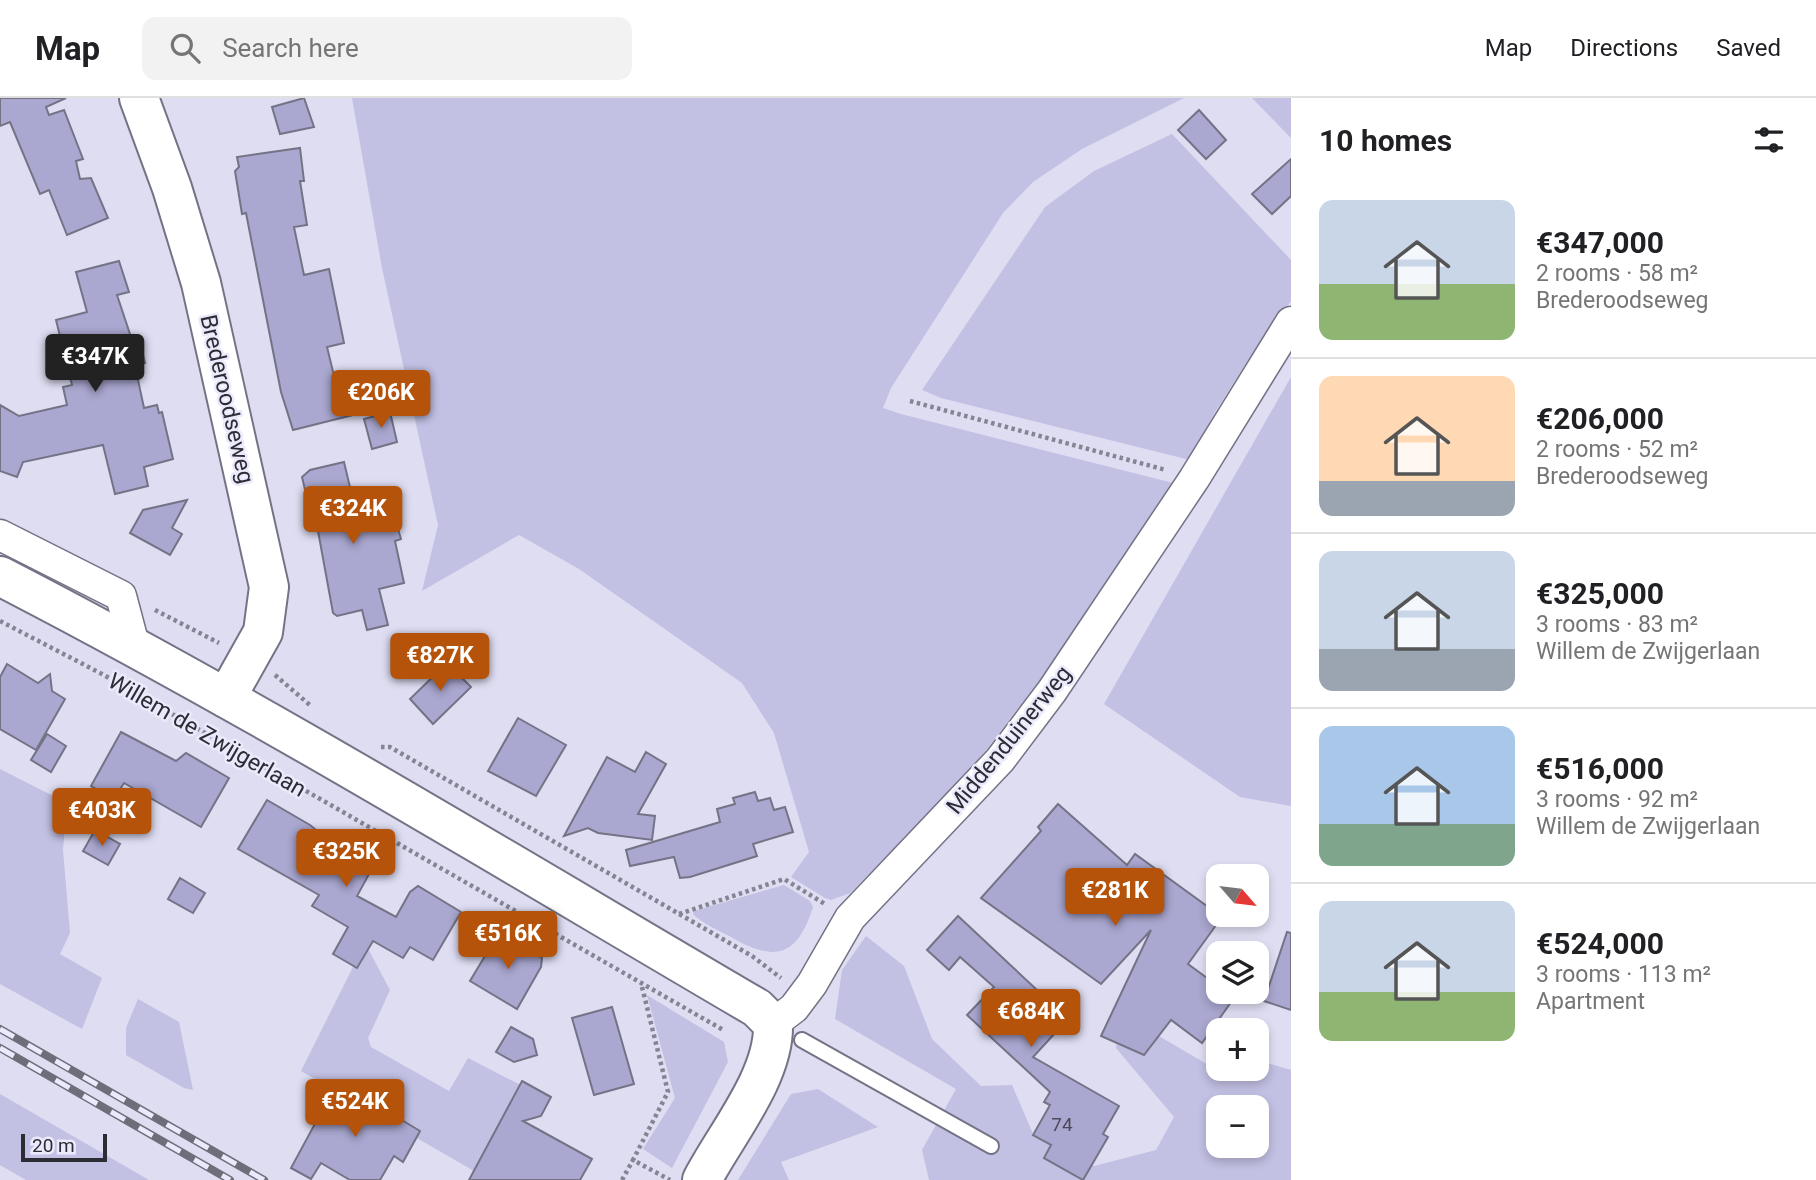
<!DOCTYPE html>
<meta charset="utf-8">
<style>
:root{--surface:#fff;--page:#f2f2f2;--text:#202124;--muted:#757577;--line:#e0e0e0;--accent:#b45309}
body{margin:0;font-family:Roboto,sans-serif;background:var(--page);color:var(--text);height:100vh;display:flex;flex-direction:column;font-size:26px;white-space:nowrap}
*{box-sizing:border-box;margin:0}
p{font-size:23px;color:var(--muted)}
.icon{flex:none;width:38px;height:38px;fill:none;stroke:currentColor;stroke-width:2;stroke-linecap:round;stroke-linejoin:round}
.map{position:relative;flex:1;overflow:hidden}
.details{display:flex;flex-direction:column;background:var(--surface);width:525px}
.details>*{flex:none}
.needle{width:46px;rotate:118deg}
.fabs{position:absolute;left:1206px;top:766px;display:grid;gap:14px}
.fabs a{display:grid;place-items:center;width:63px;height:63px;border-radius:14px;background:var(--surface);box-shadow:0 4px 10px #0003;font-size:35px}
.scale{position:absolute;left:21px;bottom:18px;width:86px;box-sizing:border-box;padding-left:7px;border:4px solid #2c2c34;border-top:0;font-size:19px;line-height:24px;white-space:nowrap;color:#2c2c34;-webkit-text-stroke:5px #ebeafc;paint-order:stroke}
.price{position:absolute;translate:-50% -60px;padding:0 16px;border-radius:7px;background:var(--accent);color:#fff;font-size:23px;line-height:46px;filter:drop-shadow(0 2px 4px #0008)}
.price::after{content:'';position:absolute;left:50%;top:42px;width:21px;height:16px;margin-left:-10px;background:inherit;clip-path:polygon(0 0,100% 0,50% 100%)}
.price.active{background:#222;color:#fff}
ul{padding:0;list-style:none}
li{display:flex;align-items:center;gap:21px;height:175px;padding:0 28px}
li+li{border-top:2px solid var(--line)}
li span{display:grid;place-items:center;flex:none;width:196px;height:140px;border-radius:14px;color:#555}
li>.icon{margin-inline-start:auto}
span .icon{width:84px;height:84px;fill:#fffc;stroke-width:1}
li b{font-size:30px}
h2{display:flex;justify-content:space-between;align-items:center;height:84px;padding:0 28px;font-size:30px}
header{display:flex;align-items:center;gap:42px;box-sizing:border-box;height:98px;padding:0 35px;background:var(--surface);border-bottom:2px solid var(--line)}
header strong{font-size:33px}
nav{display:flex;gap:38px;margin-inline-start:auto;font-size:24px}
.search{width:490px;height:63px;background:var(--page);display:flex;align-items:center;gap:18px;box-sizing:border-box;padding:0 24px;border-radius:14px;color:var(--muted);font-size:26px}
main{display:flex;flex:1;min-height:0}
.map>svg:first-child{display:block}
.green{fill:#c2c0e3;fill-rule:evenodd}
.building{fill:#aaa7d0;stroke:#747386;stroke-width:2}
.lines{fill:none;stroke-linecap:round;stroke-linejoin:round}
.lane-casing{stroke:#747386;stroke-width:18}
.street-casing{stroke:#747386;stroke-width:33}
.secondary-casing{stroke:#747386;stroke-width:42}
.path{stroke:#858493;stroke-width:4.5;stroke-dasharray:3.5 3.5;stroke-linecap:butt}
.lane{stroke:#fff;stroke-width:14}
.street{stroke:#fff;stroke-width:30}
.secondary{stroke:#fff;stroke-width:38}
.rail-casing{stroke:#6e6e7b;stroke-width:8}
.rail{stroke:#ebeafc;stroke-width:5;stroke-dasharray:16;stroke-linecap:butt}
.labels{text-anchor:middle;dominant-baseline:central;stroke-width:5;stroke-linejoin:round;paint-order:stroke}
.number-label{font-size:19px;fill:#4c4b5b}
.street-label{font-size:23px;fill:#2c2c34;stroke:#ebeafc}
</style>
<header>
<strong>Map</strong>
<div class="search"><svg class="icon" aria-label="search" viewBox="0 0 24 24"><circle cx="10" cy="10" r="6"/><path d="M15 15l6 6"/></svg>Search here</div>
<nav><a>Map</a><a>Directions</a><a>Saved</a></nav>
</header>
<main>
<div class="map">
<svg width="1291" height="1082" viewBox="0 0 1291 1082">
<rect width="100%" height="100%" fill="#deddf2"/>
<g class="green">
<path d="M352,0H1184L1082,51L1033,84L1003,115L891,290L883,310L901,316L1177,386L1049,570L968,676L850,795L831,802L825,800L791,779L809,754L774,635L742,585L579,471L519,437L422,493L438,427L382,170Z"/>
<path d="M1252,0H1291V40Z"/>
<path d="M1172,36L1291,162V203L1246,265L1215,314L1190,362L941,300L922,292L1045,109L1094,73Z"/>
<path d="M1291,279V708L1240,699L1104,606Z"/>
<path d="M0,671L67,705L63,752L70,835L60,856L102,880L82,931L0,886Z"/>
<path d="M784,787L810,803L813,809C797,860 774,864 731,839C718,832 703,826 693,816L694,813Z"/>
<path d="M866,838L904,868L932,941L981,988L1012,987L1033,1036L1094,1068L1156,1052L1174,1019L1116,950L1119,927L1128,920L1217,972L1256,971L1257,962L1291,972V1082H929L922,1052L956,991L835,921L842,872ZM1218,1010H1256V1048H1218Z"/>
<path d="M365,845L390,892L368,940L371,949L449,993L468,960L534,994L486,1080L301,973Z"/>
<path d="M647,897L724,944L728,964L672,1070L643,1051L675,1000Z"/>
<path d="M138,901L179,924L193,992L184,990L126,957V930Z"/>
<path d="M818,991L878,1029L781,1064L789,1082H738L791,996Z"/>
<path d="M0,996L149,1082H26L0,1067Z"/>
</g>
<g class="building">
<path d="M0,0H66L46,9L49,17L64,12L83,61L76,63L80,81L91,80L108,120L67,137L49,92L40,96L10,24L0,28Z"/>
<path d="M304,0L314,29L280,36L272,9Z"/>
<path d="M1199,12L1226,42L1206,61L1178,32Z"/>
<path d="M300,50L304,83H300L307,127L294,129L304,177L329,171L344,245L327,249L338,294L347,292L353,317L293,332L281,294L246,115L242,116L235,73L239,69L237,59Z"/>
<path d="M1291,61V98L1272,116L1252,96Z"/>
<path d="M119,163L129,194L117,197L131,239L138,237L145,265L135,268L144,310L157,307L159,315L162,314L173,361L144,369L148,388L115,396L103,347L23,364L17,379L0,373V307L19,318L67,307L63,289L72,287L56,222L87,214L76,174Z"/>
<path d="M390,314L397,344L372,351L364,321Z"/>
<path d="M344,364L358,423L393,414L401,441L395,443L404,485L379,491L388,527L367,532L362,512L337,518L333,515L316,422L312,421L302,379L310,372Z"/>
<path d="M187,402L172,430L182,436L170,457L130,435L143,412Z"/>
<path d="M447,565L471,589L433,626L410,601Z"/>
<path d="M7,566L38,585L50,576L52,593L65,601L36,652L0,631V579Z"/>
<path d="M518,620L566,647L536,698L488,673Z"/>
<path d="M121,634L176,663L186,655L229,680L201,729L124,685L114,701L91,688Z"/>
<path d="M47,636L66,648L51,674L31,662Z"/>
<path d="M646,654L666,666L638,716L655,718L652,742L598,735L588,730L564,738L607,659L635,674Z"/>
<path d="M755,694L758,703L770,700L774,712L785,709L793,734L753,746L757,758L690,779L680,780L674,759L630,768L626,752L720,724L717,711L735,706L733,700Z"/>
<path d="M267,702L310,727L347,757L349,753L374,767L357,798L396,819L410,794L418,788L461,814L433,862L410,849L403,860L373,843L357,870L333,856L348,829L312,808L319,797L238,751Z"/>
<path d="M1058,706L1127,767L1135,756L1222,819L1188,866L1218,888V894H1226L1234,900L1202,945L1171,922L1144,957L1101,938L1151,832L1101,886L981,800L1041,733L1038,729Z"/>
<path d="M95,732L120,746L108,767L83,753Z"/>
<path d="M180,780L205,795L193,815L168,801Z"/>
<path d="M958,818L1068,921L1033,959L1119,1008L1103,1036L1108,1039L1083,1082L1044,1060L1051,1047L1033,1037L1050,1007L1044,1004L1050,994L967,917L994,889L960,859L949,872L927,852Z"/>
<path d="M1287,834L1291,835V912L1264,903Z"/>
<path d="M502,837L542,860L541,869L517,911L470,883L494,843Z"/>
<path d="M612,909L634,986L594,997L572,920Z"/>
<path d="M511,929L533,941L537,957L514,964L496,954Z"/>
<path d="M522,983L551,999L541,1018L523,1023L592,1061L580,1082H469Z"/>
<path d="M342,986L420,1033L403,1064L394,1058L380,1082H350L321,1065L311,1081L291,1070L324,1009L328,1011Z"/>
</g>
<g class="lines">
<g class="lane-casing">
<path id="lane" d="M802,942L991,1048"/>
</g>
<g class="street-casing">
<g id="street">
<path d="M0,437L121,498L134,547"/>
<path d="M773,926L794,910L812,886L850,820L1000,662L1052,593L1194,381L1291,224"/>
</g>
</g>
<g class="secondary-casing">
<g id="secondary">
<path d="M139,0L172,90L201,185L269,489L263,534L226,600"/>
<path d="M0,478C258,611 506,763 757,910L773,926C775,978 726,1036 702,1082"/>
</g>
</g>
<g class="path">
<path d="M910,303L1166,372"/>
<path d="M155,512L219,545"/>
<path d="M0,523L102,576L725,933"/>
<path d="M275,577L311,608"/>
<path d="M381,649H390L752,858L781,880"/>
<path d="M679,816L784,781L825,806"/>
<path d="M642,889L668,994L633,1062L670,1082"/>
<path d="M622,1082L633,1062"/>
</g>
<use href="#lane" class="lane"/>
<use href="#street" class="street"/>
<use href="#secondary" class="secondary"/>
<g class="rail-casing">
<g id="rail">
<path d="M0,931L264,1082"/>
<path d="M0,950L230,1082"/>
</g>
</g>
<use href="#rail" class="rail"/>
</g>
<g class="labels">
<g class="number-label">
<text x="1062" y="1026">74</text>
</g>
<g class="street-label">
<text transform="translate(227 301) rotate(77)">Brederoodseweg</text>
<text transform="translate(207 637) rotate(30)">Willem de Zwijgerlaan</text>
<text transform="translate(1009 642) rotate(-51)">Middenduinerweg</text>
</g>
</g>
</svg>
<div class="fabs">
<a><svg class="needle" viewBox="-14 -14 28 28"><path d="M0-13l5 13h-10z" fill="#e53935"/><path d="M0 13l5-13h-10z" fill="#757577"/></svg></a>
<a><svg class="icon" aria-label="layers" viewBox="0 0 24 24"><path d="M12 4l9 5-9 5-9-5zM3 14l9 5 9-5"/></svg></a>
<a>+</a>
<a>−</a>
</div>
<div class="scale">20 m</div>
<b class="price active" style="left:95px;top:296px">€347K</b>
<b class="price" style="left:381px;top:332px">€206K</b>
<b class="price" style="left:353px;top:448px">€324K</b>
<b class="price" style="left:440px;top:595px">€827K</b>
<b class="price" style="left:102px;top:750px">€403K</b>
<b class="price" style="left:346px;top:791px">€325K</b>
<b class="price" style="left:1115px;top:830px">€281K</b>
<b class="price" style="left:508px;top:873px">€516K</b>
<b class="price" style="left:1031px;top:951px">€684K</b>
<b class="price" style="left:355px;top:1041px">€524K</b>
</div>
<section class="details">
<h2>10 homes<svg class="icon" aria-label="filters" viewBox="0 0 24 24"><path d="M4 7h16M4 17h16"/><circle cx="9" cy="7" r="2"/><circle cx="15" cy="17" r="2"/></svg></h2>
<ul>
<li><span style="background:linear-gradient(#c9d6e8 60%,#8fb573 0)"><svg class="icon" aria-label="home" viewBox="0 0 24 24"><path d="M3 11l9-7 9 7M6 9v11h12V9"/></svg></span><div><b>€347,000</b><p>2 rooms · 58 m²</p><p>Brederoodseweg</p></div></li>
<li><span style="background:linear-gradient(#ffd9b3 75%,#9aa5b1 0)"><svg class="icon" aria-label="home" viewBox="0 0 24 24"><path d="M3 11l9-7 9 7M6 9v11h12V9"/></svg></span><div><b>€206,000</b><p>2 rooms · 52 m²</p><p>Brederoodseweg</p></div></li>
<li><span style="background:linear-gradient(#c9d6e8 70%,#9aa5b1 0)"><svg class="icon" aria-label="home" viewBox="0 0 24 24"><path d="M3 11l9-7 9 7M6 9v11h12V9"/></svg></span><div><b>€325,000</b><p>3 rooms · 83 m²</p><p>Willem de Zwijgerlaan</p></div></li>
<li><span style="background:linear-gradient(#a9c7e8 70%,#7fa58c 0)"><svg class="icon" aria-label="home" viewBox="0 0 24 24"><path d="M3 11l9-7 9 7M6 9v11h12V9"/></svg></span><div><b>€516,000</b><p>3 rooms · 92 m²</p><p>Willem de Zwijgerlaan</p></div></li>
<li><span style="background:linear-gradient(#c9d6e8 65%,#8fb573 0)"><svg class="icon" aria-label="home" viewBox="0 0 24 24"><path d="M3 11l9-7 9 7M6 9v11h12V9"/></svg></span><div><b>€524,000</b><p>3 rooms · 113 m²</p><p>Apartment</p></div></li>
</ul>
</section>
</main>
